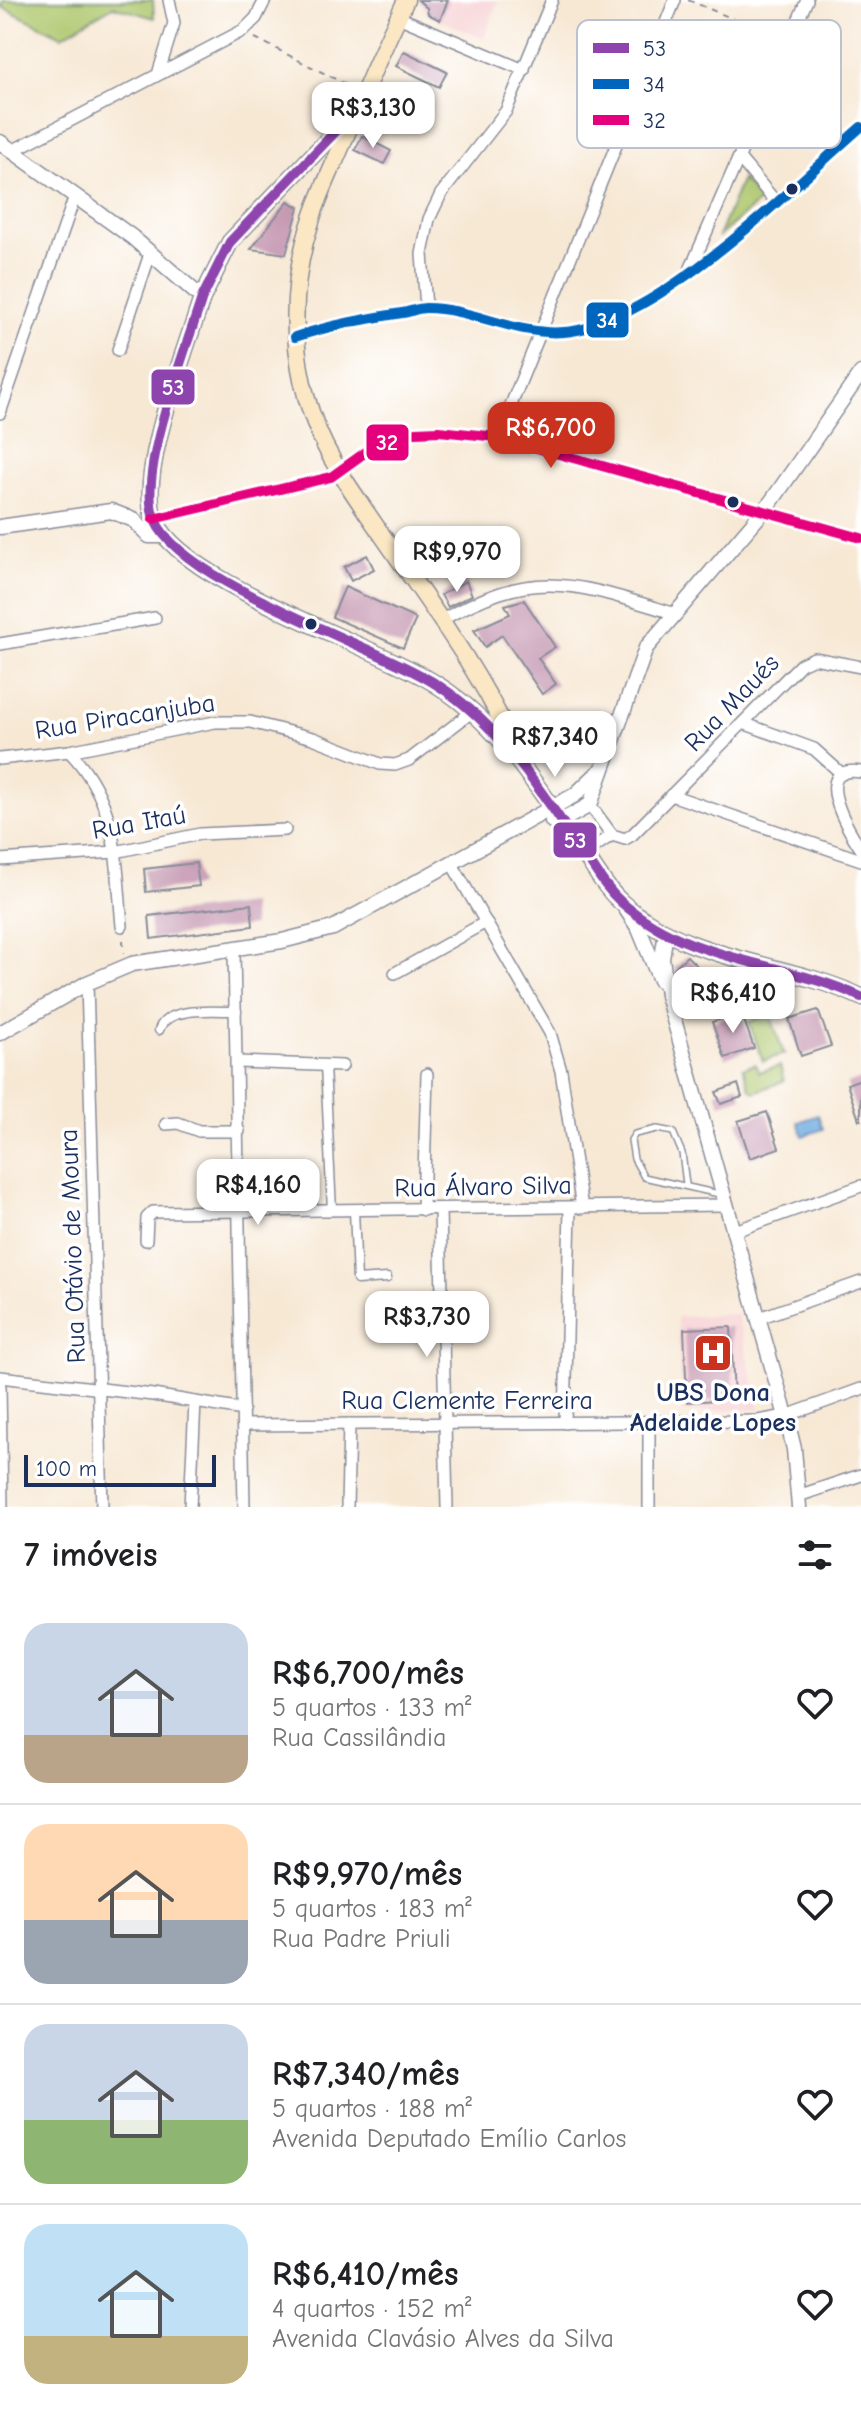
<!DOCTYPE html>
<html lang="pt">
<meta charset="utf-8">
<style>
:root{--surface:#fff;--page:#f6f6f6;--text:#202124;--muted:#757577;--line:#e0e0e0;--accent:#c8321e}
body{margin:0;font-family:"Comic Neue",sans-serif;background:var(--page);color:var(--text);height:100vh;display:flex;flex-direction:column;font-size:30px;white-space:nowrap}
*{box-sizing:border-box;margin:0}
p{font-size:26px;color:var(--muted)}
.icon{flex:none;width:44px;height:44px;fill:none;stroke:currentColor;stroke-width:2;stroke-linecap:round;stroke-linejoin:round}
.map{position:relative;height:1507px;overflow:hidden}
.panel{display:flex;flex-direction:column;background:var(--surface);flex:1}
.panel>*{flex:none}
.scale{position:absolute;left:24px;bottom:20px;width:192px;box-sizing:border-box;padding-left:8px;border:4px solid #1b2f5e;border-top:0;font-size:22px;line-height:28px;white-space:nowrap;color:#1b2f5e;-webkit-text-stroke:6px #fff;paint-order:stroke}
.price{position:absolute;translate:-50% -68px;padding:0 18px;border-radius:16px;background:#fff;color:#222;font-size:26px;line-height:52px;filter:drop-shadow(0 2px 4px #0008)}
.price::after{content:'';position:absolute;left:50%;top:48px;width:24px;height:18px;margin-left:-12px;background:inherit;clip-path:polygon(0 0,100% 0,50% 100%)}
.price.active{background:var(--accent);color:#fff}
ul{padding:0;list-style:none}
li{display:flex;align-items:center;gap:24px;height:200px;padding:0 24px}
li+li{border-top:2px solid var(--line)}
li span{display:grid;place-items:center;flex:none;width:224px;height:160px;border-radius:24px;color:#555}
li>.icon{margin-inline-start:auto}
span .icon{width:96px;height:96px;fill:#fffc;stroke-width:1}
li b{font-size:34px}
h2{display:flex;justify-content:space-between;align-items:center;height:96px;padding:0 24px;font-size:34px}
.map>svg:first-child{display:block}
.built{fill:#f7cfd2}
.green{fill:#afc86e;stroke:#657c66;stroke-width:2}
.water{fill:#71ade2;stroke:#466ea0;stroke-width:2}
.building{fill:#c69ab3}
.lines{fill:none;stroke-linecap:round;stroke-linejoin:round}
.service-casing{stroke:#898c99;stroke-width:8}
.pedestrian-casing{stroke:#898c99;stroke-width:11}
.minor-casing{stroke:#898c99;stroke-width:14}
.tertiary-casing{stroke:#898c99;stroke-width:17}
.secondary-casing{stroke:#898c99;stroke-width:19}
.path{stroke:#898c99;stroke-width:2;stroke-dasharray:6 6;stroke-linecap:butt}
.service{stroke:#fff;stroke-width:5}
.pedestrian{stroke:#fff;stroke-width:8}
.minor{stroke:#fff;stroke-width:11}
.tertiary{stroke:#fff;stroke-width:14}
.secondary{stroke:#fbe7c3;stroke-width:16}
.bus-1-casing{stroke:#fff;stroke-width:16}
.bus-2-casing{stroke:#fff;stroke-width:16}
.bus-3-casing{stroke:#fff;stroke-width:16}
.bus-1{stroke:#8e44ad;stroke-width:10}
.bus-2{stroke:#0065bd;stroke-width:10}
.bus-3{stroke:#e5007d;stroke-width:10}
.bus-dot{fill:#1b2f5e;stroke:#fff;stroke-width:3}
.labels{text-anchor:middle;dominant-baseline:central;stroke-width:7;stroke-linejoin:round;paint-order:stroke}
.street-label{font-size:26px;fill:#1b2f5e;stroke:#fff}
.poi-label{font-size:26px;font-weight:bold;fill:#1b2f5e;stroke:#fff}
.key{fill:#fff;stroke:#bbc1cf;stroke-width:2}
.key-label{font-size:22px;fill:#1b2f5e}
.line-badge{stroke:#fff;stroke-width:3}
.badge-label{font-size:22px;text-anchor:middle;font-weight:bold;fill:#fff}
</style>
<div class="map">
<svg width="861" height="1507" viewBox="0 0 861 1507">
<rect width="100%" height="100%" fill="#fff"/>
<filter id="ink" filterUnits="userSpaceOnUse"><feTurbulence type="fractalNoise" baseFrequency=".0125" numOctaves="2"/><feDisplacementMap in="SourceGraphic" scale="16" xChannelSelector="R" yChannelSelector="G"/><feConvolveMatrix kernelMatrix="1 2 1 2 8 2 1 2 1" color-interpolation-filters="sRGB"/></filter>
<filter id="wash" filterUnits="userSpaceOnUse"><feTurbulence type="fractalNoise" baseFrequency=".006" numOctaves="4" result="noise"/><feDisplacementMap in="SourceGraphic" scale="32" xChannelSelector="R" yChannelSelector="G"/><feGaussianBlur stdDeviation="1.8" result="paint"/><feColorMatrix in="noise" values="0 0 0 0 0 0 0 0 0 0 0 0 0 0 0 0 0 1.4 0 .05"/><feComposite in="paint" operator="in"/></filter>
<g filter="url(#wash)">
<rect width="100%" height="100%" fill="#f7e8d4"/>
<g class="built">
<path d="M427,0H498L484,39L426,14L423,9Z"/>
<path d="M737,1314L760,1409L682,1412L677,1317Z"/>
</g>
<g class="green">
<path d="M4,0H153L154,18L113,6L62,36L0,6Z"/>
<path d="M742,179L760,201L718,237Z"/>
<path d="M770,1014L784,1054L763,1061L749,1022Z"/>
<path d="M755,1064L759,1072L780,1066L784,1081L755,1092L750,1089L743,1068Z"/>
</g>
<path class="water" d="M818,1115L823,1129L803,1136L798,1122Z"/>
<g id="blocks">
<g class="building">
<path d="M418,0H448L440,20L428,14L427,8Z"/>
<path d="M404,51L447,72L439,87L396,66Z"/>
<path d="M362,136L391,151L384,164L355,150Z"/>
<path d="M288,201L299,207L286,254L251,249Z"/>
<path d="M367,555L374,569L351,581L344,567Z"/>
<path d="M466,581L472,595L448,607L441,595Z"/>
<path d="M345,587L416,619L403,648L332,617Z"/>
<path d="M524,600L555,647L538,658L556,684L542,694L502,635L485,647L474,630L510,614L505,605Z"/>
<path d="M196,863L199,886L146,892L144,869Z"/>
<path d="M251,904L253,926L151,939L149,916Z"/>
<path d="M687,956L703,972L690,985L674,968Z"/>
<path d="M818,1010L831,1046L801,1056L789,1019Z"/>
<path d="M741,1012L754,1048L725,1058L712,1022Z"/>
<path d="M861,1079V1120H859L847,1084Z"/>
<path d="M738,1084L742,1097L721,1104L716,1092Z"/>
<path d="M767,1112L779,1148L750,1158L738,1121Z"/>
<path d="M731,1327L734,1399L687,1402L684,1329Z"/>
</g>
</g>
</g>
<g filter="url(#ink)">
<use href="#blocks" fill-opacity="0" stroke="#898c99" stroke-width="2"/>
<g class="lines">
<g class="service-casing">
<path id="service" d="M686,1184L682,1153L673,1132L657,1129L635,1134L631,1140L634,1159L644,1177L719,1194"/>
</g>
<g class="pedestrian-casing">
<g id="pedestrian">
<path d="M159,1030C167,1005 216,1012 237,1011"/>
<path d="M325,1065L332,1211"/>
<path d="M354,1210L357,1280L387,1278"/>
</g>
</g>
<g class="minor-casing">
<g id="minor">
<path d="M398,17L524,70"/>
<path d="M159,71L174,23L169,0"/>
<path d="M12,151L244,30L256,18L265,0"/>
<path d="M740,159L775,201"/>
<path d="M690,270L807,0"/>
<path d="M426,308L422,254L429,219L441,194L506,111L552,0"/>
<path d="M295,337C331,325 365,319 402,313C410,312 418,308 426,308C472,308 516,336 564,332C657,324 790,189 861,127"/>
<path d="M118,350L150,254"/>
<path d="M0,413L75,196"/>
<path d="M498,437L675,0"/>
<path d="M153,519L331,477L370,449L416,432L439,431L498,437L861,538"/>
<path d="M440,621C536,565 576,584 676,614"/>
<path d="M0,644L155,618"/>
<path d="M743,723L814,749L842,774"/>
<path d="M69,751C118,802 116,859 122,926"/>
<path d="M0,759L69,751L215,722H250L313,738L380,764L395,765L409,760L473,711"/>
<path d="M861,772C808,764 849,831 861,849"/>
<path d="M671,795L861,860"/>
<path d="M590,805L612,835L625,839L632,835L801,664L814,658L861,667"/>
<path d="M584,854L612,835"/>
<path d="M0,860L115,852L200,834L285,830"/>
<path d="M452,864L550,1033L561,1071L582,1208"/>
<path d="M234,949L244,1507"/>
<path d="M395,973L486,922"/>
<path d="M87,983L102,1507"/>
<path d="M238,1062L342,1066"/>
<path d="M166,1124L178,1123L199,1131H239"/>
<path d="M423,1210L427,1074"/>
<path d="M440,1210L447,1507"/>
<path d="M735,1231L861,1186"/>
<path d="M146,1240L147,1218L153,1212L727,1205"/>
<path d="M759,1318L861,1282"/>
<path d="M0,1377L153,1395L243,1410"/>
<path d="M0,1386L2,1507"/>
<path d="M565,1423L570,1208"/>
<path d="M243,1425L758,1421L786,1416L861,1389"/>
<path d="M798,1496L861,1475"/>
<path d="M190,1507L195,1402"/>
<path d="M347,1507L349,1424"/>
<path d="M649,1507V1423"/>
</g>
</g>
<g class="tertiary-casing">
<g id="tertiary">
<path d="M0,142L132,237L202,298"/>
<path d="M0,527L111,511L134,520L149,536H163"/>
<path d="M552,821H561L590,805L646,648L771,502L861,373"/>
<path d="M624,906L639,929L660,980"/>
<path d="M666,932L662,958L667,995L786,1416L794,1449L799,1507"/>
<path d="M0,1033L87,983L132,964L282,941L333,928L575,795L600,771"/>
</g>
</g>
<g class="secondary-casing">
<g id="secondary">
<path d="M406,0C383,48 362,96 342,145C332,169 320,193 312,218C283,303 292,398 341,474C401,568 474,654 519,757"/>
<path d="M355,111L230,242L202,298C187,347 135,477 155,520C182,584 377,645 439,686C500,725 540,791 581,849C594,867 604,887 621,902C690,963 781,960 861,997"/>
</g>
</g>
<g class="path">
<path d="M688,0L779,38"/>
<path d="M255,38L349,86"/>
<path d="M123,940L124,953"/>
</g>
<use href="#service" class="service"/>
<use href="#pedestrian" class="pedestrian"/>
<use href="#minor" class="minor"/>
<use href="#tertiary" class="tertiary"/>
<use href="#secondary" class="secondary"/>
<g class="bus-1-casing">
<path id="bus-1" d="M355,111L230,242L202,298C187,347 135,477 155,520C182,584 377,645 439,686C500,725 540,791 581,849C594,867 604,887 621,902C690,963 781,960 861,997"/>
</g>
<g class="bus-2-casing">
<path id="bus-2" d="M295,337C331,325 365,319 402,313C410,312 418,308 426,308C472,308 516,336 564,332C657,324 790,189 861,127"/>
</g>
<g class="bus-3-casing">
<path id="bus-3" d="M153,519L331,477L370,449L416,432L439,431L498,437L861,538"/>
</g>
<use href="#bus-1" class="bus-1"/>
<use href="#bus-2" class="bus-2"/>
<use href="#bus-3" class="bus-3"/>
</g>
</g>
<defs>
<g id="hospital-square" transform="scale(2)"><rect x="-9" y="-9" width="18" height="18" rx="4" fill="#c8321e" stroke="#fff"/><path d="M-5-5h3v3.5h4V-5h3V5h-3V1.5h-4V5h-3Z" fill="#fff"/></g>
</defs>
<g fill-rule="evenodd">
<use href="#hospital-square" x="713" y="1353"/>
</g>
<g class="bus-dot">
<circle cx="792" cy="189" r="7"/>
<circle cx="733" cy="502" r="7"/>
<circle cx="311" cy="624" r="7"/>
</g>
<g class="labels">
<g class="street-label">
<text transform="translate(732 703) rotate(-46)">Rua Maués</text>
<text transform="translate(125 717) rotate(-9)">Rua Piracanjuba</text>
<text transform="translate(139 823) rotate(-10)">Rua Itaú</text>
<text transform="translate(483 1187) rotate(-1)">Rua Álvaro Silva</text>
<text transform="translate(73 1246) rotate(-92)">Rua Otávio de Moura</text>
<text x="467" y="1401">Rua Clemente Ferreira</text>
</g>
<g class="poi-label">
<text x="713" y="1393">UBS Dona<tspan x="713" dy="30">Adelaide Lopes</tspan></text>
</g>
</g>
<rect x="577" y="20" width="264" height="128" rx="12" class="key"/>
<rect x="593" y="43" width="36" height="10" fill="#8e44ad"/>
<rect x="593" y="79" width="36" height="10" fill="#0065bd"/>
<rect x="593" y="115" width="36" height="10" fill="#e5007d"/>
<g class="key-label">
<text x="643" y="56">53</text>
<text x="643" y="92">34</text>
<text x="643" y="128">32</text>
</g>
<g class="line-badge">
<rect x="585" y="301" width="45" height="38" rx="8" fill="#0065bd"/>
<rect x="150" y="368" width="46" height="38" rx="8" fill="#8e44ad"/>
<rect x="365" y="423" width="45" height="39" rx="8" fill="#e5007d"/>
<rect x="552" y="821" width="46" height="38" rx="8" fill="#8e44ad"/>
</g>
<g class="badge-label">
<text x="607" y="328">34</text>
<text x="173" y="395">53</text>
<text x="387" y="450">32</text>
<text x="575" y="848">53</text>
</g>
</svg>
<div class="scale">100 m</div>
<b class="price" style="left:373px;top:150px">R$3,130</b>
<b class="price active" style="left:551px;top:470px">R$6,700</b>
<b class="price" style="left:457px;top:594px">R$9,970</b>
<b class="price" style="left:555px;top:779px">R$7,340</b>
<b class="price" style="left:733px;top:1035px">R$6,410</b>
<b class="price" style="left:258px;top:1227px">R$4,160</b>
<b class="price" style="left:427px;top:1359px">R$3,730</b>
</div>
<section class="panel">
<h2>7 imóveis<svg class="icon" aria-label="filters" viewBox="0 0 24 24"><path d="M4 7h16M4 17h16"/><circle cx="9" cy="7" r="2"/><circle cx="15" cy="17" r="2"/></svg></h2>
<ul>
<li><span style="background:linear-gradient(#c9d6e8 70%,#b9a48a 0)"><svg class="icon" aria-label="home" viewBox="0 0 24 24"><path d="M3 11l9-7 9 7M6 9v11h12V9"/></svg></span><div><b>R$6,700/mês</b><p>5 quartos · 133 m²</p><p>Rua Cassilândia</p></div><svg class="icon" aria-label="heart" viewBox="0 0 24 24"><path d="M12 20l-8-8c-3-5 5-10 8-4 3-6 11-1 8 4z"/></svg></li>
<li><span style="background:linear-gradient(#ffd9b3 60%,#9aa5b1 0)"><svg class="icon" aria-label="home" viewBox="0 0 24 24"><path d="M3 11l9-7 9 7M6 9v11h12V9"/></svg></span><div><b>R$9,970/mês</b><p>5 quartos · 183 m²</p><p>Rua Padre Priuli</p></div><svg class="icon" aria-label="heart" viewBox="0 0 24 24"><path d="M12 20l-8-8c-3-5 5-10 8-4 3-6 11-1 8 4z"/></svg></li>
<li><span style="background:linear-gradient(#c9d6e8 60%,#8fb573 0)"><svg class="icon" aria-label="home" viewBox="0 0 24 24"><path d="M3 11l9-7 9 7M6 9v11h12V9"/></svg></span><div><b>R$7,340/mês</b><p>5 quartos · 188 m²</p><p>Avenida Deputado Emílio Carlos</p></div><svg class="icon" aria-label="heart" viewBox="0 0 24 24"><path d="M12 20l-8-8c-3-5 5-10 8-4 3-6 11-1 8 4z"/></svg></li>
<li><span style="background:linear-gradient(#bfe0f5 70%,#c2b280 0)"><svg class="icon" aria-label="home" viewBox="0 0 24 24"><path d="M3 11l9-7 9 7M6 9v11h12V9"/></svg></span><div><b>R$6,410/mês</b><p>4 quartos · 152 m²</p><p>Avenida Clavásio Alves da Silva</p></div><svg class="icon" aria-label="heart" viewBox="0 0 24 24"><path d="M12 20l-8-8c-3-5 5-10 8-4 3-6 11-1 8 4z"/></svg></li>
</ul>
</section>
